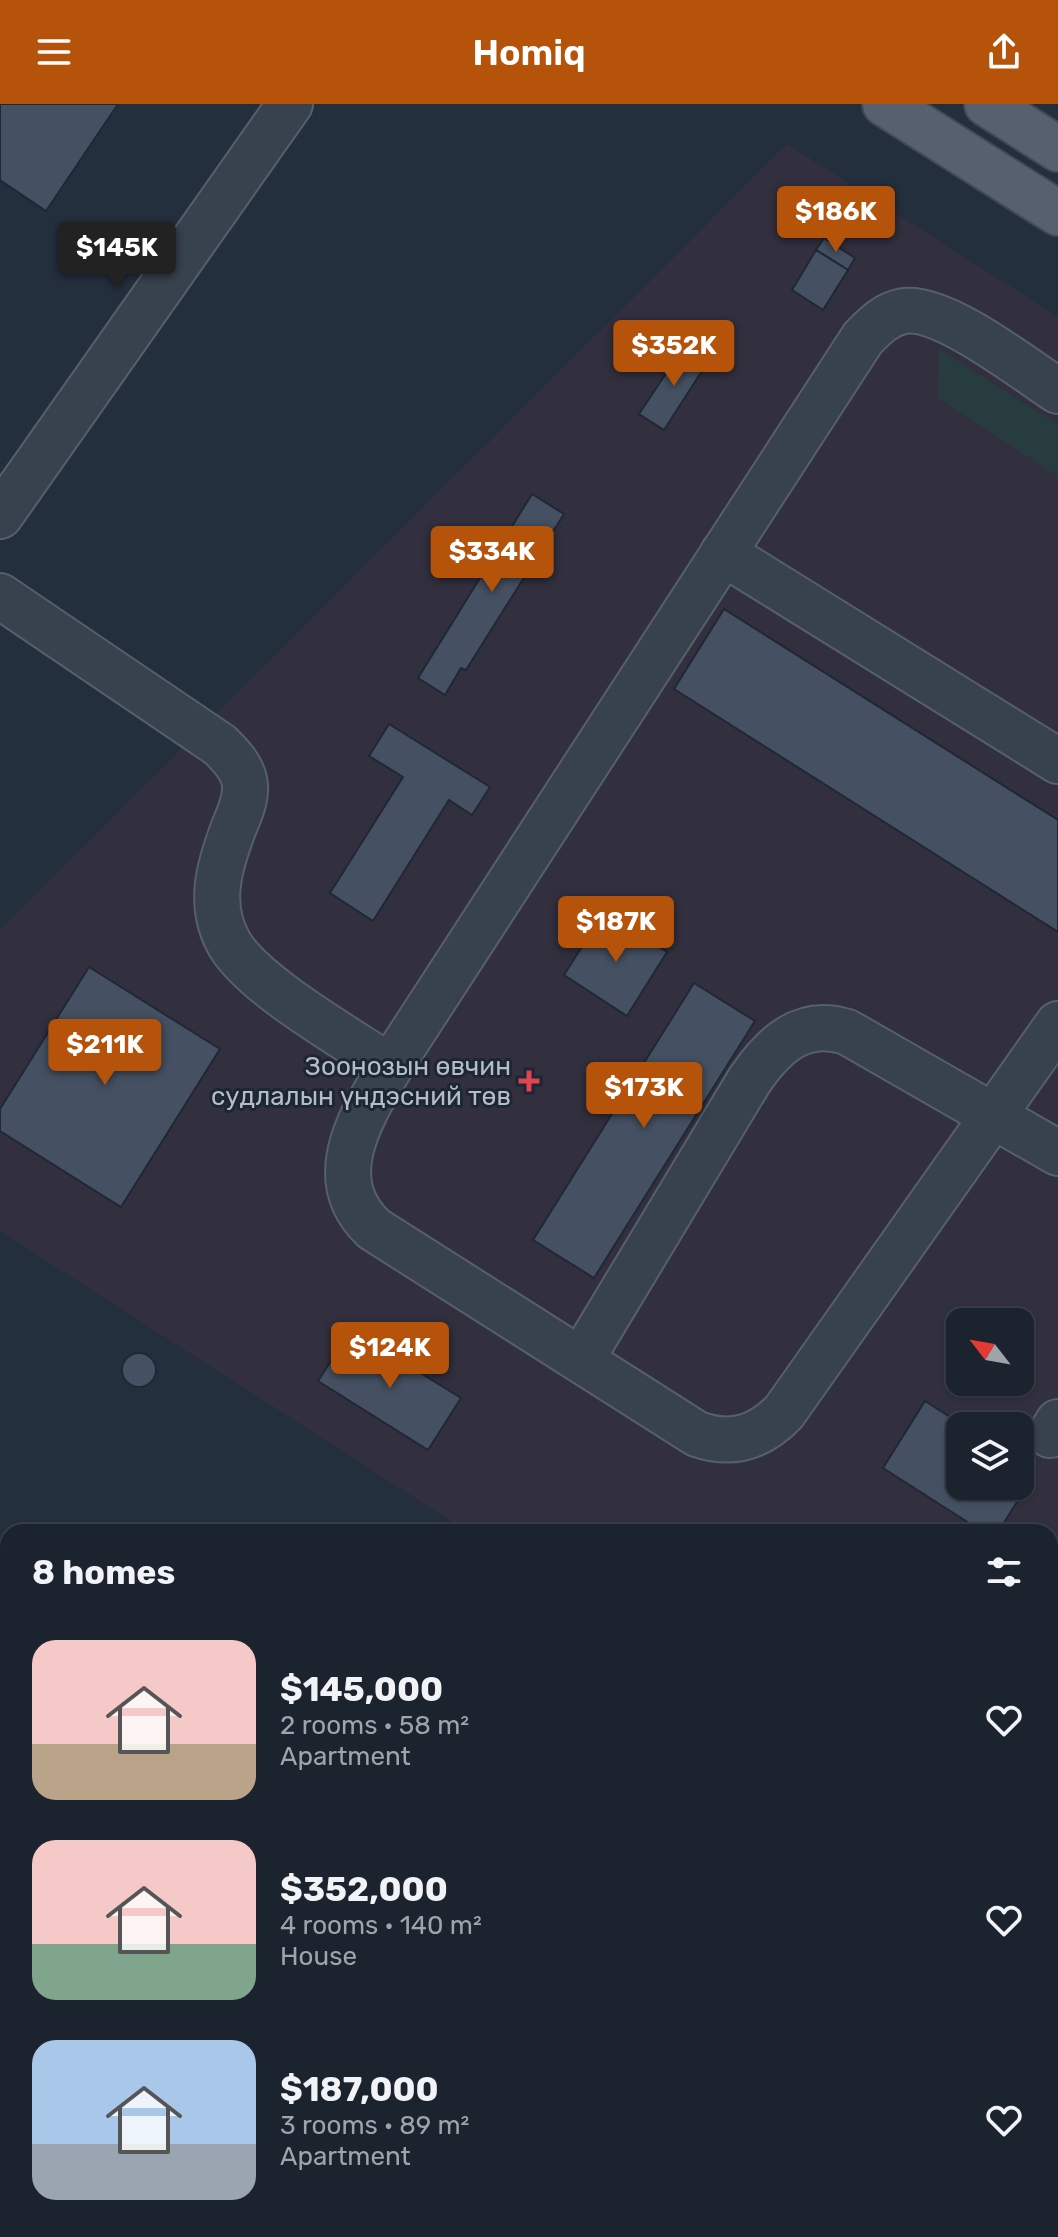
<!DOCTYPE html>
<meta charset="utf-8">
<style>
:root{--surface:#1b232e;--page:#242b36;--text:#f1f3f6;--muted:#a0a4aa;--line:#39404a;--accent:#b45309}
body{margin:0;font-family:Rubik,sans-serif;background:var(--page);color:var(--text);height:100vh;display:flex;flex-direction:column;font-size:30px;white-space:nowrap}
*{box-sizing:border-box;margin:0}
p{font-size:26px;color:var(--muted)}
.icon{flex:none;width:44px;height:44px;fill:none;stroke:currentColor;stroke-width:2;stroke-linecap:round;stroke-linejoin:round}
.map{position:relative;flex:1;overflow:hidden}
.drawer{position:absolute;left:0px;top:1420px;width:1058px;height:714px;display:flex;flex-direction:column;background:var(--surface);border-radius:24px 24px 0 0;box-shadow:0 2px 6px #0004,0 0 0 2px var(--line)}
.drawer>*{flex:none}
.needle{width:52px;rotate:301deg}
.controls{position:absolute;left:946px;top:1204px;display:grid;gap:16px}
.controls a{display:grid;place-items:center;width:88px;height:88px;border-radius:16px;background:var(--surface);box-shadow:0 2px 6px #0004,0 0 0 2px var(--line);font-size:40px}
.price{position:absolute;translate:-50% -68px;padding:0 18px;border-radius:8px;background:var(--accent);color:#fff;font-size:26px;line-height:52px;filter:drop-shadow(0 2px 4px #0008)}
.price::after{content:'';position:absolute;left:50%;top:48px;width:24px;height:18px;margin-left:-12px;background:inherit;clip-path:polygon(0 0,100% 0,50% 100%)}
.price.current{background:#222;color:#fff}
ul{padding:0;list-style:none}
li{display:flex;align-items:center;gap:24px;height:200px;padding:0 32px}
li span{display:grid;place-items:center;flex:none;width:224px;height:160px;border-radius:24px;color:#555}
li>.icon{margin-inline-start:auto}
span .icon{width:96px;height:96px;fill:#fffc;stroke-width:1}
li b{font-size:34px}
h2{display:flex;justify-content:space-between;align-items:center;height:96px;padding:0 32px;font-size:34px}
header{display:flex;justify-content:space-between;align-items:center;height:104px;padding:0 32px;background:var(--accent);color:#fff;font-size:36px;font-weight:600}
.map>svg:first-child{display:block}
.medical{fill:#32303f;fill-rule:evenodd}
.green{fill:#263c3f}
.building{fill:#455162;stroke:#1f2835;stroke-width:2}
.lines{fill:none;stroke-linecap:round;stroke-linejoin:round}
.minor-casing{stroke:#565f6c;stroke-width:48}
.major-casing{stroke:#414a57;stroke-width:48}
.minor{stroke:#38414e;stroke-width:44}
.major{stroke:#56606e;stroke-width:44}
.health-dot{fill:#e0444e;stroke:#1d2633;stroke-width:3}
.labels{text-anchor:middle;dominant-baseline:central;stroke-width:6;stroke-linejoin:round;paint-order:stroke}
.poi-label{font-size:26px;fill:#b4bcc9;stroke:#1d2633;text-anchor:end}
</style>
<header><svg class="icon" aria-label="menu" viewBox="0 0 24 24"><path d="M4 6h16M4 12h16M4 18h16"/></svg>Homiq<svg class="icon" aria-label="share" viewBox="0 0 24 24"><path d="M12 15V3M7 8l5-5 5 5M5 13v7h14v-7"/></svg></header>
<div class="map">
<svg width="1058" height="2133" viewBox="0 0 1058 2133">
<rect width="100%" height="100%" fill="#242f3e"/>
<path class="medical" d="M787,40L1058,213V1808L1050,1803V1428H468L0,1127V826ZM960,1218H1020V1278H960ZM960,1322H1020V1382H960Z"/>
<path class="green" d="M939,245L1058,321V372L938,294Z"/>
<g class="building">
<path d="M0,0H118L46,107L0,76Z"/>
<path d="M824,134L855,154L848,166L816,146Z"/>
<path d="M816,146L848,166L823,206L792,186Z"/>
<path d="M685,241L709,256L664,326L639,310Z"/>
<path d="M532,390L564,410L466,566L461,564L445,591L418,574Z"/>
<path d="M724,505L1058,716V828L674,585Z"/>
<path d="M389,620L490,683L472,711L449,696L373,817L330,789L403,673L369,652Z"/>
<path d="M604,808L667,848L627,912L564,871Z"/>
<path d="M89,863L220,945L121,1103L0,1027V1005Z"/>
<path d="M694,879L755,917L594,1174L533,1136Z"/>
<path d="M351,1226L461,1294L428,1346L318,1277Z"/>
<circle cx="139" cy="1266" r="17"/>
<path d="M925,1297L964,1322H960V1382H1020V1358L1036,1368L998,1428H983L883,1364Z"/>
<path d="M0,1522L8,1530V2126H332L325,2133H3L0,2130Z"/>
<path d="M662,2126H705V2130L663,2133Z"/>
</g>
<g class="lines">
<g class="minor-casing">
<g id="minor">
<path d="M1058,287C1024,265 943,201 904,207C886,210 875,222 863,234L390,963C361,1013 321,1075 374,1125L697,1330C731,1342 759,1334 784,1308L1058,920"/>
<path d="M0,412L290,0"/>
<path d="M723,449L1058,657"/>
<path d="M0,492L220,641C231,652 244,665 245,682C246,696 239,711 234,723C219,762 207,802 230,841C256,883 347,934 390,963"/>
<path d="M581,1256L749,977C772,943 801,913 847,928L1058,1049"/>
<path d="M1050,1331L1058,1318"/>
<path d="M0,1471L8,1481"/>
<path d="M1050,2016L1058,1996"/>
<path d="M449,2133L454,2126"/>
</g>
</g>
<g class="major-casing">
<g id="major">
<path d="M885,0L1058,109"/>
<path d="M987,0L1058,45"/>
</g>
</g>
<use href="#minor" class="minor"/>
<use href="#major" class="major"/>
</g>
<path class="health-dot" d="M525 965h8v8h8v8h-8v8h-8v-8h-8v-8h8z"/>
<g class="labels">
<g class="poi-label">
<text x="511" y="962">Зоонозын өвчин<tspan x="511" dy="30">судлалын үндэсний төв</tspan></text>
</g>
</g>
</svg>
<div class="controls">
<a><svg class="needle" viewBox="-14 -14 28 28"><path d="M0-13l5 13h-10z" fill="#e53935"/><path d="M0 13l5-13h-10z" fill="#a0a4aa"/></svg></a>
<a><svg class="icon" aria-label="layers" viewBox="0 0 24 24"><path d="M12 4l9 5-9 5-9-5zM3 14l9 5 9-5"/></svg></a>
</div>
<b class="price" style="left:836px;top:150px">$186K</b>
<b class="price current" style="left:117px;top:186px">$145K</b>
<b class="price" style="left:674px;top:284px">$352K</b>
<b class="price" style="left:492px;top:490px">$334K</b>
<b class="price" style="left:616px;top:860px">$187K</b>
<b class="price" style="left:105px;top:983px">$211K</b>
<b class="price" style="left:644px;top:1026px">$173K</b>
<b class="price" style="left:390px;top:1286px">$124K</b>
<section class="drawer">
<h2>8 homes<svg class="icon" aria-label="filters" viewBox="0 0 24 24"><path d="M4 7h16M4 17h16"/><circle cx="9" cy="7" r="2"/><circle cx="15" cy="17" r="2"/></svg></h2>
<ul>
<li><span style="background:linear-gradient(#f6c9c9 65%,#b9a48a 0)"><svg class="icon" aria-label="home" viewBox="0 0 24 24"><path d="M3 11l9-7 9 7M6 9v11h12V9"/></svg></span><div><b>$145,000</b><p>2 rooms · 58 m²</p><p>Apartment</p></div><svg class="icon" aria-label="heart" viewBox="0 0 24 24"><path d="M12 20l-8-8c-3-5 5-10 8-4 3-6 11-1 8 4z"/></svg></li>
<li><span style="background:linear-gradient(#f6c9c9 65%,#7fa58c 0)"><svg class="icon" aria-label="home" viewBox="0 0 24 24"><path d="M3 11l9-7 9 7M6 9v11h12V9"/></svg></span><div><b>$352,000</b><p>4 rooms · 140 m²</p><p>House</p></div><svg class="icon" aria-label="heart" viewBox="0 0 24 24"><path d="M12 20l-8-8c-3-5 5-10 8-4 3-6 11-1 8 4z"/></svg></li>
<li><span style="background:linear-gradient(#a9c7e8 65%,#9aa5b1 0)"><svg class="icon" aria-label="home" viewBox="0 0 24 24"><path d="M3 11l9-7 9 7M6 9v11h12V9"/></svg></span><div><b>$187,000</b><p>3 rooms · 89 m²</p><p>Apartment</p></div><svg class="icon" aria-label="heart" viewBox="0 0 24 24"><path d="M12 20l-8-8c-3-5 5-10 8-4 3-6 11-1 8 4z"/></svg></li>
</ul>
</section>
</div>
